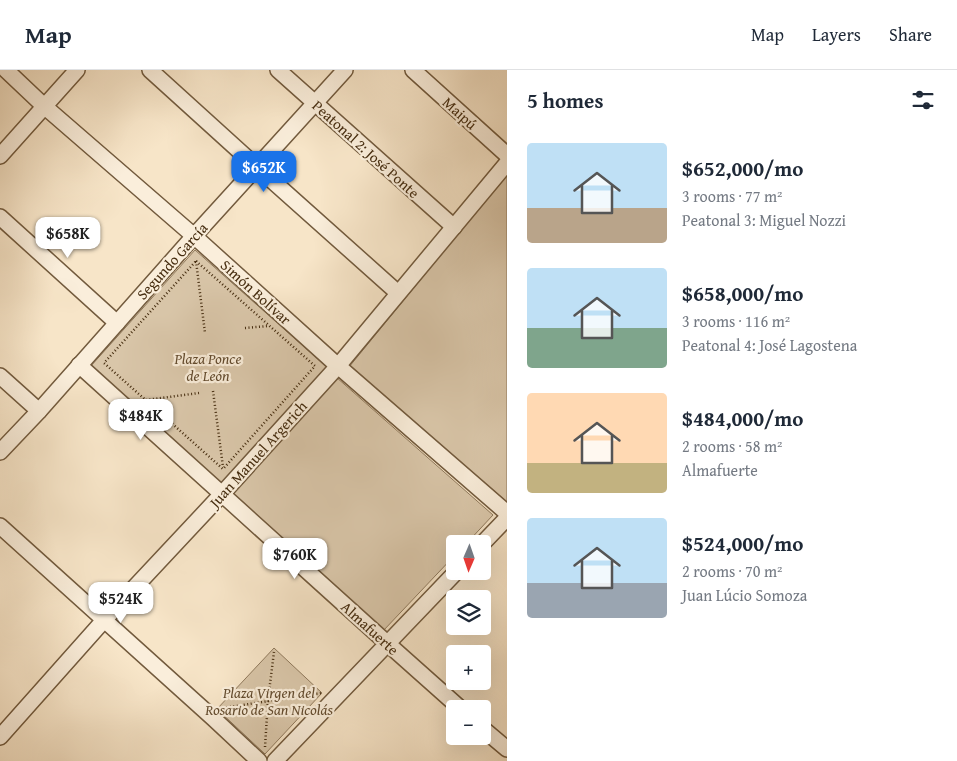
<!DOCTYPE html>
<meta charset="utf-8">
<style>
:root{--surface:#fff;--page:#f6f6f7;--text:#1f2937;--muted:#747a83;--line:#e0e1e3;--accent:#1a73e8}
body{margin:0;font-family:"Gentium Book Plus",serif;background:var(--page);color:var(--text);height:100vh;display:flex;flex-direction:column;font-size:19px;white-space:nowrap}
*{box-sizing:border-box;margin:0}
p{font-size:16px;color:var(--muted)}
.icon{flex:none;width:28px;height:28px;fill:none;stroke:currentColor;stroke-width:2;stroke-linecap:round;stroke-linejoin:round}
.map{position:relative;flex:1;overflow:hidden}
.panel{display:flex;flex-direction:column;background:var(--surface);width:450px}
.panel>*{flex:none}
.needle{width:32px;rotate:182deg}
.buttons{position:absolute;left:446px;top:465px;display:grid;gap:10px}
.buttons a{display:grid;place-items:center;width:45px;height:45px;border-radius:5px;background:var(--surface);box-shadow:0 5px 20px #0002;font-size:25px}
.price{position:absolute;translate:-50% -42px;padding:0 11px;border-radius:10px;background:#fff;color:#222;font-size:16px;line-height:32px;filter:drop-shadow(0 1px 2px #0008)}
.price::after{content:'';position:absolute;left:50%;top:30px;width:15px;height:11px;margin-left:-8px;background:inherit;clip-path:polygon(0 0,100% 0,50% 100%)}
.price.active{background:var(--accent);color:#fff}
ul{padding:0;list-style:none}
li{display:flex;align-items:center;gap:15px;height:125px;padding:0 20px}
li span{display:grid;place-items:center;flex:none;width:140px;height:100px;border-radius:5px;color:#555}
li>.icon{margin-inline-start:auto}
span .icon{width:60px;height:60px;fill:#fffc;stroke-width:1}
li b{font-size:21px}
h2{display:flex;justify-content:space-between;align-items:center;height:60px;padding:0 20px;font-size:21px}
header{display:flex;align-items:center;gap:30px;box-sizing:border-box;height:70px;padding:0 25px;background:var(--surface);border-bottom:1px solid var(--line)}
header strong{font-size:24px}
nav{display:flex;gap:28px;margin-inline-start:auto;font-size:18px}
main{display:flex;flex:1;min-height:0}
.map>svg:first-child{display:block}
.green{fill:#d9c6a9;stroke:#8f795c}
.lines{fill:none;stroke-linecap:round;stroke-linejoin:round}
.minor-casing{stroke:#725a3d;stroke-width:18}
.path{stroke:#452c0f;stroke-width:2.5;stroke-dasharray:1 2.5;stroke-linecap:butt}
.minor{stroke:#faeedb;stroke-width:15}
.labels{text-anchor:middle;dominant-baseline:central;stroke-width:4.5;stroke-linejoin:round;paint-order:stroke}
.street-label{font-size:15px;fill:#452c0f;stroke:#faeedb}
.park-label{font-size:15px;font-style:italic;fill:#634b2e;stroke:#faeedb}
</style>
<header>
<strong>Map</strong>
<nav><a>Map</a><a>Layers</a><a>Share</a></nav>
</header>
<main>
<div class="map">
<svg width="507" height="691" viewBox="0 0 507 691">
<rect width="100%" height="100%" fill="#f7e5c8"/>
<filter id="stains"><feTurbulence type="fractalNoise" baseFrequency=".004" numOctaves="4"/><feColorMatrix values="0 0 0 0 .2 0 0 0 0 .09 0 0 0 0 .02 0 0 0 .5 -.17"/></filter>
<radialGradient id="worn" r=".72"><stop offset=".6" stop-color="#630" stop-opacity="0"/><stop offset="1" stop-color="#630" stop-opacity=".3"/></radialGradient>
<g class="green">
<path d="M507,104V432L349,297Z"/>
<path d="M195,180L328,298L223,415L90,297Z"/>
<path d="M336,307L493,445L466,474H455V485L383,561L230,424Z"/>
<path d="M274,578L322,623L265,684L217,639Z"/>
</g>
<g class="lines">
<g class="minor-casing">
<g id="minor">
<path d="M6,0L44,36L194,166L338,296L507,443"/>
<path d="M150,0L257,97L398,223"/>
<path d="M278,0L454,157"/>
<path d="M413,0L507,85"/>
<path d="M0,86L77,0"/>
<path d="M0,147L117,253"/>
<path d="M79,295L388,574L461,639"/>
<path d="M0,306L39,341"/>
<path d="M0,382L39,341L194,166L345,0"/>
<path d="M0,456L213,648L259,691"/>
<path d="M482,474L507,448"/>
<path d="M482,658L507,679"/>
<path d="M0,667L105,549L222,424L338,296L507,93"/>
<path d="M275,691L457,501"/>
</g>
</g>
<g class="path">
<path d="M196,191L315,296L223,399L104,293Z"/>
<path d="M196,191L205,263"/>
<path d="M245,258L268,256"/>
<path d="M213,321L223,397"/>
<path d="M146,330L199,323"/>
<path d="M223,638L321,623"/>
<path d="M265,677L268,630L274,582"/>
</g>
<use href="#minor" class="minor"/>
</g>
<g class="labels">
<g class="street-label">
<text transform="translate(460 43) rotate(42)">Maipú</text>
<text transform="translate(366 79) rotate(42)">Peatonal 2: José Ponte</text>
<text transform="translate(172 191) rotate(-48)">Segundo García</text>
<text transform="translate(256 222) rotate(42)">Simón Bolívar</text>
<text transform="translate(258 384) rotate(-48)">Juan Manuel Argerich</text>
<text transform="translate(370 558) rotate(42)">Almafuerte</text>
</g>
<g class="park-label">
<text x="208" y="288">Plaza Ponce<tspan x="208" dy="17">de León</tspan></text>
<text x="269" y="622">Plaza Virgen del<tspan x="269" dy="17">Rosario de San Nicolás</tspan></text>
</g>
</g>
<rect width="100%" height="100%" filter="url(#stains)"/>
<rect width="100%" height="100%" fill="url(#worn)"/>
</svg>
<div class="buttons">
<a><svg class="needle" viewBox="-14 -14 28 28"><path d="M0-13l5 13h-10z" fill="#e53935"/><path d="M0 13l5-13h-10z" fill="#747a83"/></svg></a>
<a><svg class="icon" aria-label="layers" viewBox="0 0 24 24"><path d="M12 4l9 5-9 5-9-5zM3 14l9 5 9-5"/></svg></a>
<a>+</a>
<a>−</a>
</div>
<b class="price active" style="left:264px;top:123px">$652K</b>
<b class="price" style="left:68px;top:189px">$658K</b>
<b class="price" style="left:141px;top:371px">$484K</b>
<b class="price" style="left:295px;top:510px">$760K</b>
<b class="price" style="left:121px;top:554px">$524K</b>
</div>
<section class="panel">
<h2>5 homes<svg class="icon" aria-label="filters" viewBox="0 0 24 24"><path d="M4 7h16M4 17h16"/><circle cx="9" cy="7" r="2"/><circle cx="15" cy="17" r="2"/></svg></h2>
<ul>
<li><span style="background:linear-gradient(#bfe0f5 65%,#b9a48a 0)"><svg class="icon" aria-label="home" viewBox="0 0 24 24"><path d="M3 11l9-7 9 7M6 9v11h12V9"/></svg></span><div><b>$652,000/mo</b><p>3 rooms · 77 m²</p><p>Peatonal 3: Miguel Nozzi</p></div></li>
<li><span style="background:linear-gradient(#bfe0f5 60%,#7fa58c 0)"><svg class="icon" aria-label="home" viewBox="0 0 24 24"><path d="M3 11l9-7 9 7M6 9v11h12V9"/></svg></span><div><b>$658,000/mo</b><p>3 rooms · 116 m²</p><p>Peatonal 4: José Lagostena</p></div></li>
<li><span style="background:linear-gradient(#ffd9b3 70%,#c2b280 0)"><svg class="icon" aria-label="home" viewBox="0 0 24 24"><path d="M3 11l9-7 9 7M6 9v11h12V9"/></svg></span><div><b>$484,000/mo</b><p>2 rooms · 58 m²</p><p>Almafuerte</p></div></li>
<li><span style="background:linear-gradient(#bfe0f5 65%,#9aa5b1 0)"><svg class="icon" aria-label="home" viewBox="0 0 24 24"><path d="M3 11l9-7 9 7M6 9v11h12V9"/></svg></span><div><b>$524,000/mo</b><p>2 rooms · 70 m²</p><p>Juan Lúcio Somoza</p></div></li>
</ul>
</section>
</main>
